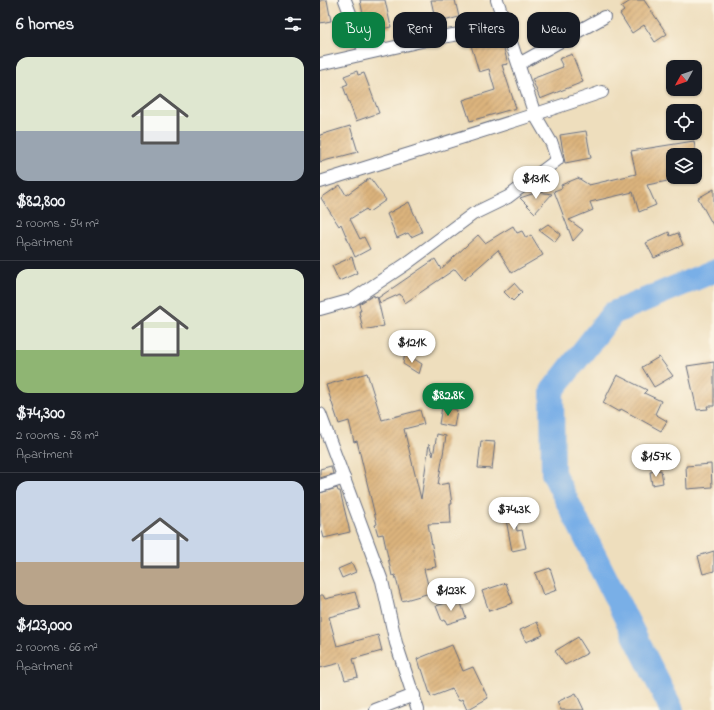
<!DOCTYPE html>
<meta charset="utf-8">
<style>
:root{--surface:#171b24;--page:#20242c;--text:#f1f3f6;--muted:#9ea1a6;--line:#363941;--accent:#0b8043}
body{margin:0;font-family:"Indie Flower",sans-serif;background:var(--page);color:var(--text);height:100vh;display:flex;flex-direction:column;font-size:15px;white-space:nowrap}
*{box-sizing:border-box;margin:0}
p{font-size:13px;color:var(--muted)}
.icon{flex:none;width:22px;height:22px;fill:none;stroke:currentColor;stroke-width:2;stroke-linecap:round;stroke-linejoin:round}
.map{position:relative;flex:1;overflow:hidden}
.panel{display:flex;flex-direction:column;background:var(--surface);width:320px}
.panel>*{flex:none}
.banner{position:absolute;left:12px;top:12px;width:322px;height:36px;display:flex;gap:8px}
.needle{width:26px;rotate:230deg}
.controls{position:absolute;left:346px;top:60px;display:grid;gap:8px}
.controls a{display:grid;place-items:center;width:36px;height:36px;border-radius:8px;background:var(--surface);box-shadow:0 1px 3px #0004;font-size:20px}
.price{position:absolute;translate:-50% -34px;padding:0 9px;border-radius:14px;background:#fff;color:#222;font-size:13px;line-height:26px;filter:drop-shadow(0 1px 2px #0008)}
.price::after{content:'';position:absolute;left:50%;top:24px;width:12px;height:9px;margin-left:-6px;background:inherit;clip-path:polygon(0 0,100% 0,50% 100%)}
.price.current{background:var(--accent);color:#fff}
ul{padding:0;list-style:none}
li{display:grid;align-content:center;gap:8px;height:212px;padding:0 16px}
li+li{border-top:1px solid var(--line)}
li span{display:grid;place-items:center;height:124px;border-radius:12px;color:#555}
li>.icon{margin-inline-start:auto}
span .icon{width:72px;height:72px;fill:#fffc;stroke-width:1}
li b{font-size:17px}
h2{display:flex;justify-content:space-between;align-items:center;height:48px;padding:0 16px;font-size:17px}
.chip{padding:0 14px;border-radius:12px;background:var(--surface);box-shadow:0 1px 3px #0004;font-size:14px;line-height:36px}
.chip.current{background:var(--accent);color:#fff}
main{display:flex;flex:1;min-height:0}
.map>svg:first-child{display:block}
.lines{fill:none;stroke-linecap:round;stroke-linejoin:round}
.river{stroke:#79afe7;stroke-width:24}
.building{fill:url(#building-hatch)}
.minor-casing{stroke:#656c7f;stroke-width:14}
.minor{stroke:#fff;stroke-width:12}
</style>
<main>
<section class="panel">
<h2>6 homes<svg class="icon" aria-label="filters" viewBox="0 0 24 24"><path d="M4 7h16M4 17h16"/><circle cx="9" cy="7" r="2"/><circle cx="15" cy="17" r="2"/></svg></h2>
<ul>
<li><span style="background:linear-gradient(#dfe7d0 60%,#9aa5b1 0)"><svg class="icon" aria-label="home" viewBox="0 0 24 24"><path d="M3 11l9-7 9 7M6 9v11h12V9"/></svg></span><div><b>$82,800</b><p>2 rooms · 54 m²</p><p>Apartment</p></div></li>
<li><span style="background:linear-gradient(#dfe7d0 65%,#8fb573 0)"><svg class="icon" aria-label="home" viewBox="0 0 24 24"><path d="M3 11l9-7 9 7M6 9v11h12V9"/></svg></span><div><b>$74,300</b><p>2 rooms · 58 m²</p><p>Apartment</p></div></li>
<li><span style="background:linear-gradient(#c9d6e8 65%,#b9a48a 0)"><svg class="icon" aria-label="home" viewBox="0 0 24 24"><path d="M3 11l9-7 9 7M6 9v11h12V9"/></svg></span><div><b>$123,000</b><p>2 rooms · 66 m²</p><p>Apartment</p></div></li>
</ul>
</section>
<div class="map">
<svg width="394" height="710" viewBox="0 0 394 710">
<defs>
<pattern id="building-hatch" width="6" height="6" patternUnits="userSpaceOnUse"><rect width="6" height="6" fill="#dcb47d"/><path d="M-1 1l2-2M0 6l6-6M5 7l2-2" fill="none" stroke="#b2936a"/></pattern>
</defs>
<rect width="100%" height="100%" fill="#fcf5e5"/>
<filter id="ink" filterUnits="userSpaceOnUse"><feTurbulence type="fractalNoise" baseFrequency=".025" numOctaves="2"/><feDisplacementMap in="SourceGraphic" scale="8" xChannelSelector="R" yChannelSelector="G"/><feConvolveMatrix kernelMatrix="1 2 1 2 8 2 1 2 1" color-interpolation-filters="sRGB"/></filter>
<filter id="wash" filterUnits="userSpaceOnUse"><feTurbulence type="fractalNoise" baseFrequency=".012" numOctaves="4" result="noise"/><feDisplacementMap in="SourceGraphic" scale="16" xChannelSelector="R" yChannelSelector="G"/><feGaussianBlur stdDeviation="0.9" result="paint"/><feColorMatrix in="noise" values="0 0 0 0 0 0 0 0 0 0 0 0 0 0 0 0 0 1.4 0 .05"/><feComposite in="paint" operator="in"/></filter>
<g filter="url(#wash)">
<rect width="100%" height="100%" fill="#eedebd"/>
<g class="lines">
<path class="river" d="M352,710L233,473L232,391L293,313L394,271"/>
</g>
<g id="blocks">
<g class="building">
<path d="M0,0H7L11,21L0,23Z"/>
<path d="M40,0H65L71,27L47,32Z"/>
<path d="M111,0H135L139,17L116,23Z"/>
<path d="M312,0H324L347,34L335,42L324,25L312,33L300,14L304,11L301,7Z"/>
<path d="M180,34L188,64L182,65L196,108L150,121L143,100L175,90L169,69L159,72L150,42Z"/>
<path d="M252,54L263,82L220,99L212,79L243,67L239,59Z"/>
<path d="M37,71L38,75L44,73L59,113L36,121L23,86L28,84L24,76Z"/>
<path d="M30,126L38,152L0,162V135Z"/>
<path d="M266,131L271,158L245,163L240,135Z"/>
<path d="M374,141L376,155H353V180L327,185L336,205L319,212L313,192L270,202L273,210L249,220L263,230L253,241L234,191L242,188L241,185L258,178L269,185L316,174L311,151Z"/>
<path d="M50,178L66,200L49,212L46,209L30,219L40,239L44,237L50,249L35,257L21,224L19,226L1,198L20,185L26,195Z"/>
<path d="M394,189V227L378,198Z"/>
<path d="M218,192L232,194L215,213L200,198Z"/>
<path d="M89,202L102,232L91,237L88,233L77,238L67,214Z"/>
<path d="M228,224L241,234L235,242L219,230Z"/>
<path d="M193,226L197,233L202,231L206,238L211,235L223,255L192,273L178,250L144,280L135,269L85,303L80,294L60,303L58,298L115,259L121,269L158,235L165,243Z"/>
<path d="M349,232L350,236L358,233L363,245L334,258L326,243Z"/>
<path d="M32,257L37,273L19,281L12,266Z"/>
<path d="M194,283L202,292L193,301L184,292Z"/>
<path d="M54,295V297L57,296L64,326L43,330L39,311H41L39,304Z"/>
<path d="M85,353L102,364L99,374L83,364Z"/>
<path d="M339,357L353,376L334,387L322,367Z"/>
<path d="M394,362V406H387L388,409L377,410L367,366Z"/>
<path d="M47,373L62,420L100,410L104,424L84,429L101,499L109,444L113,456L117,434L126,436L118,485L129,483L132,504H130L131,523L108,524L116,567L104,569L110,593L82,601L75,575L72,576L63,534L58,535L55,525L57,524L37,441L34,442L29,421L19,424L6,385Z"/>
<path d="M297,375L327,390L324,393L341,401L335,414L347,421L341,431L314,416L301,409L299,412L283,403Z"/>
<path d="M122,407L137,410L134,427L119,424Z"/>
<path d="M161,441L175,442L172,469L158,468Z"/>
<path d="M391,464L392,487L367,489L366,466Z"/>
<path d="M11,466L13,474L0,478V469Z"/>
<path d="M341,470L343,483L332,485L330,472Z"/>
<path d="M17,488L18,491H20L30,532L4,538L0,523V493Z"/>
<path d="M194,508L197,531L202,530L206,548L192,551L184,509Z"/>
<path d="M394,551V571L383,574L378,556Z"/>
<path d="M32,563L36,572L22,578L18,569Z"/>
<path d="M230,568L237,590L223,595L215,573Z"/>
<path d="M186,583L193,603L169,611L162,591Z"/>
<path d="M35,592L40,609L9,617L17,646L58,635L62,651L33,659L38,677L25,680L20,663L0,668V595H3L5,599Z"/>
<path d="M132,601L134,606L141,603L146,618L127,624L125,620L122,621L116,606Z"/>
<path d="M217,622L223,635L206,642L200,630Z"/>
<path d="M258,637L268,653L245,665L235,651Z"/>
<path d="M132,645L143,671L153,667L168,698L147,710L142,699L139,701L132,689L111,697L102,669H100L97,659Z"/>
<path d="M256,693L264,710H241L237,702Z"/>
</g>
</g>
</g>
<g filter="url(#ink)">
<use href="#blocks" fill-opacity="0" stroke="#656c7f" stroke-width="1"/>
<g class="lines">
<g class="minor-casing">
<g id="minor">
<path d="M25,0L45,53"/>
<path d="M197,58L199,64L284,17"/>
<path d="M0,64L115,38L146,33L184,20L186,27"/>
<path d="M0,182C94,152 189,124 282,92"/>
<path d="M0,309L32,300L86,264L153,214L188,197L237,160L232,144L215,115L177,0"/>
<path d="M0,414L62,581L76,643L98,710"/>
<path d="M0,486L24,478"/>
<path d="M55,710L94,695"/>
</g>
</g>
<use href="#minor" class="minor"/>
</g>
</g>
</svg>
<div class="controls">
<a><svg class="needle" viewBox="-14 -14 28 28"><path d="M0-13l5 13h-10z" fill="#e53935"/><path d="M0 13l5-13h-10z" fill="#9ea1a6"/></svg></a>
<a><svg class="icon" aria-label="locate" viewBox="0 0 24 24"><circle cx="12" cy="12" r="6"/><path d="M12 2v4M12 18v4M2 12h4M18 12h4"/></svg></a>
<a><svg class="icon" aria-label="layers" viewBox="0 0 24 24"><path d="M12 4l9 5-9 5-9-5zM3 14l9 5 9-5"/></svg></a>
</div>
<b class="price" style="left:216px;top:200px">$131K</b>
<b class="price" style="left:92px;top:364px">$121K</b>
<b class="price current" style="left:128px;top:417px">$82.8K</b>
<b class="price" style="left:336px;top:478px">$157K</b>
<b class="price" style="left:194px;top:531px">$74.3K</b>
<b class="price" style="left:131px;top:612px">$123K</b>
<div class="banner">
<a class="chip current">Buy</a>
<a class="chip">Rent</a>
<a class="chip">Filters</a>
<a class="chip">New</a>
</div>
</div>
</main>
